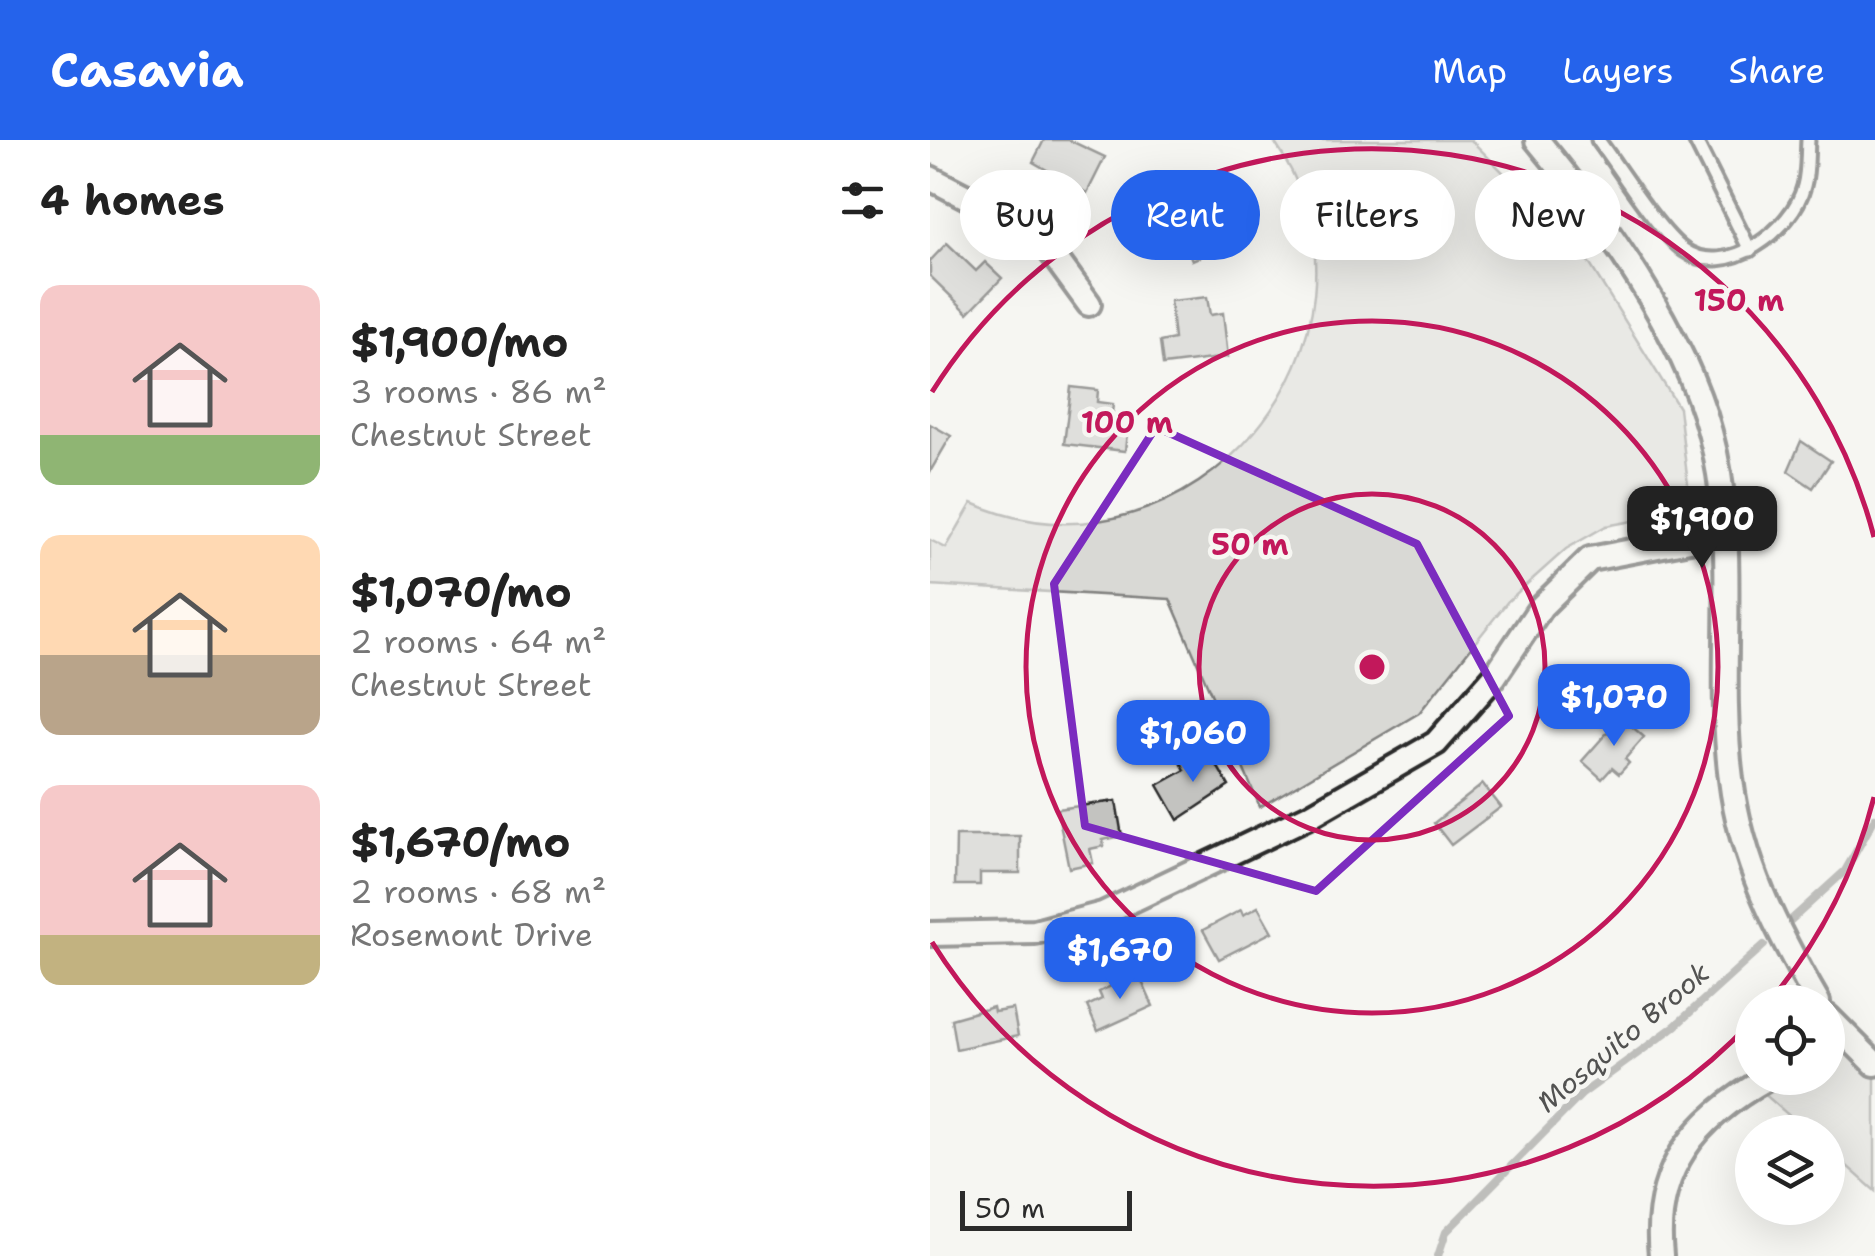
<!DOCTYPE html>
<meta charset="utf-8">
<style>
:root{--surface:#fff;--page:#f2f2f2;--text:#222;--muted:#767676;--accent:#2563eb}
body{margin:0;font-family:"Shantell Sans",sans-serif;background:var(--page);color:var(--text);height:100vh;display:flex;flex-direction:column;font-size:38px;white-space:nowrap}
*{box-sizing:border-box;margin:0}
p{font-size:32px;color:var(--muted)}
.icon{flex:none;width:55px;height:55px;fill:none;stroke:currentColor;stroke-width:2;stroke-linecap:round;stroke-linejoin:round}
.map{position:relative;flex:1;overflow:hidden}
.drawer{display:flex;flex-direction:column;background:var(--surface);width:930px}
.drawer>*{flex:none}
.banner{position:absolute;left:30px;top:30px;width:765px;height:90px;display:flex;gap:20px}
.fabs{position:absolute;left:805px;top:845px;display:grid;gap:20px}
.fabs a{display:grid;place-items:center;width:110px;height:110px;border-radius:50%;background:var(--surface);box-shadow:0 10px 40px #0002;font-size:50px}
.scale{position:absolute;left:30px;bottom:25px;width:172px;box-sizing:border-box;padding-left:10px;border:5px solid #2b2b2b;border-top:0;font-size:28px;line-height:35px;white-space:nowrap;color:#2b2b2b;-webkit-text-stroke:8px #f6f6f2;paint-order:stroke}
.price{position:absolute;translate:-50% -85px;padding:0 22px;border-radius:20px;background:var(--accent);color:#fff;font-size:32px;line-height:65px;filter:drop-shadow(0 2px 5px #0008)}
.price::after{content:'';position:absolute;left:50%;top:60px;width:30px;height:22px;margin-left:-15px;background:inherit;clip-path:polygon(0 0,100% 0,50% 100%)}
.price.on{background:#222;color:#fff}
ul{padding:0;list-style:none}
li{display:flex;align-items:center;gap:30px;height:250px;padding:0 40px}
li span{display:grid;place-items:center;flex:none;width:280px;height:200px;border-radius:20px;color:#555}
li>.icon{margin-inline-start:auto}
span .icon{width:120px;height:120px;fill:#fffc;stroke-width:1}
li b{font-size:42px}
h2{display:flex;justify-content:space-between;align-items:center;height:120px;padding:0 40px;font-size:42px}
.tag{padding:0 35px;border-radius:45px;background:var(--surface);box-shadow:0 10px 40px #0002;font-size:35px;line-height:90px}
.tag.on{background:var(--accent);color:#fff}
header{display:flex;align-items:center;gap:60px;box-sizing:border-box;height:140px;padding:0 50px;background:var(--accent);color:#fff}
header strong{font-size:48px}
nav{display:flex;gap:55px;margin-inline-start:auto;font-size:35px}
main{display:flex;flex:1;min-height:0}
.map>svg:first-child{display:block}
.green{fill:#d9d9d5;stroke:#828280;stroke-width:2.5}
.lines{fill:none;stroke-linecap:round;stroke-linejoin:round}
.stream{stroke:#7a7a78;stroke-width:8}
.building{fill:#c3c3c0;stroke:#2b2b2b;stroke-width:2.5}
.service-casing{stroke:#2b2b2b;stroke-width:19}
.minor-casing{stroke:#2b2b2b;stroke-width:30}
.service{stroke:#f6f6f2;stroke-width:11}
.minor{stroke:#f6f6f2;stroke-width:22}
.marked{fill:none;stroke:#7b2cbf;stroke-width:8;stroke-linejoin:round}
.ring{fill:none;stroke:#c2185b;stroke-width:5}
.labels{text-anchor:middle;dominant-baseline:central;stroke-width:9;stroke-linejoin:round;paint-order:stroke}
.water-label{font-size:28px;font-style:italic;fill:#525251;stroke:#f6f6f2}
.centre{fill:#c2185b;stroke:#f6f6f2;stroke-width:5}
.ring-label{font-size:30px;text-anchor:middle;font-weight:bold;fill:#c2185b;stroke:#f6f6f2;stroke-width:9;stroke-linejoin:round;paint-order:stroke}
</style>
<header>
<strong>Casavia</strong>
<nav><a>Map</a><a>Layers</a><a>Share</a></nav>
</header>
<main>
<section class="drawer">
<h2>4 homes<svg class="icon" aria-label="filters" viewBox="0 0 24 24"><path d="M4 7h16M4 17h16"/><circle cx="9" cy="7" r="2"/><circle cx="15" cy="17" r="2"/></svg></h2>
<ul>
<li><span style="background:linear-gradient(#f6c9c9 75%,#8fb573 0)"><svg class="icon" aria-label="home" viewBox="0 0 24 24"><path d="M3 11l9-7 9 7M6 9v11h12V9"/></svg></span><div><b>$1,900/mo</b><p>3 rooms · 86 m²</p><p>Chestnut Street</p></div></li>
<li><span style="background:linear-gradient(#ffd9b3 60%,#b9a48a 0)"><svg class="icon" aria-label="home" viewBox="0 0 24 24"><path d="M3 11l9-7 9 7M6 9v11h12V9"/></svg></span><div><b>$1,070/mo</b><p>2 rooms · 64 m²</p><p>Chestnut Street</p></div></li>
<li><span style="background:linear-gradient(#f6c9c9 75%,#c2b280 0)"><svg class="icon" aria-label="home" viewBox="0 0 24 24"><path d="M3 11l9-7 9 7M6 9v11h12V9"/></svg></span><div><b>$1,670/mo</b><p>2 rooms · 68 m²</p><p>Rosemont Drive</p></div></li>
</ul>
</section>
<div class="map">
<svg width="945" height="1116" viewBox="0 0 945 1116">
<rect width="100%" height="100%" fill="#f6f6f2"/>
<filter id="ink" filterUnits="userSpaceOnUse"><feTurbulence type="fractalNoise" baseFrequency=".01" numOctaves="2"/><feDisplacementMap in="SourceGraphic" scale="20" xChannelSelector="R" yChannelSelector="G"/><feConvolveMatrix kernelMatrix="1 2 1 2 8 2 1 2 1" color-interpolation-filters="sRGB"/></filter>
<g filter="url(#ink)">
<g class="green">
<path d="M343,0H541L653,113L749,268L761,370L676,386L636,409L578,461L489,573L330,667L240,459L0,445V400L16,408L42,363C259,458 480,197 343,0Z"/>
<path d="M907,889L945,924V1051L898,1009V992H878L824,945L838,938H898V898Z"/>
</g>
<g class="lines">
<g class="stream">
<path d="M861,780L915,731L945,678"/>
<path d="M508,1116L516,1092L652,954L745,886L834,805"/>
</g>
</g>
<g class="building">
<path d="M114,0H139L175,17L157,53L103,22Z"/>
<path d="M246,35L251,47L262,43L270,62L262,65L281,112L262,120L255,103L226,115L217,93L229,88L213,49Z"/>
<path d="M17,103L46,131L55,122L72,138L38,173L0,136V121Z"/>
<path d="M277,157L280,175L293,173L298,217L233,225L230,202L244,199L240,161Z"/>
<path d="M141,247L168,250L167,262L183,264L182,273L199,275L195,311L134,304Z"/>
<path d="M0,284L21,296L0,332Z"/>
<path d="M871,301L901,321L883,348L858,331Z"/>
<path d="M691,577L714,597L695,619L699,623L689,634L682,628L672,639L652,621Z"/>
<path d="M264,611L270,621L281,615L299,646L248,680L228,645L255,630L249,619Z"/>
<path d="M553,644L571,667L521,705L504,683Z"/>
<path d="M186,661L192,696L173,700L174,706L160,709L163,723L139,728L127,669Z"/>
<path d="M26,696H90V733H50V745H25Z"/>
<path d="M328,767L342,792L289,819L273,790L311,770L313,775Z"/>
<path d="M209,835L223,866L168,891L157,866L172,859L169,852L181,846L179,842Z"/>
<path d="M63,867L64,872L83,869L88,896L26,909L21,879Z"/>
</g>
<g class="lines">
<g class="service-casing">
<g id="service">
<path d="M668,0C689,28 728,91 754,110C796,140 863,90 874,46C878,32 877,15 878,0"/>
<path d="M765,0L820,110"/>
</g>
</g>
<g class="minor-casing">
<g id="minor">
<path d="M607,0C673,79 753,191 780,292C811,406 786,523 801,639C811,722 847,791 888,862"/>
<path d="M0,38L108,94L159,164"/>
<path d="M0,794L105,792L173,774L381,675L506,603L564,537L611,467L660,419L796,393"/>
<path d="M898,877L945,924"/>
<path d="M731,1116C722,1029 766,978 838,938"/>
</g>
</g>
<use href="#service" class="service"/>
<use href="#minor" class="minor"/>
</g>
</g>
<path d="M0 0H945V1116H0ZM226,287L487,404L579,576L386,751L155,686L124,444Z" fill="#f6f6f2" fill-opacity=".55" fill-rule="evenodd"/>
<path class="marked" d="M226,287L487,404L579,576L386,751L155,686L124,444Z"/>
<g class="ring">
<circle cx="442" cy="527" r="173"/>
<circle cx="442" cy="527" r="346"/>
<path d="M944 657A519 519 0 0 1 840 861M822 881A519 519 0 0 1 2 802M2 252A519 519 0 0 1 944 397"/>
</g>
<g class="labels">
<g class="water-label">
<text transform="translate(693 897) rotate(-40)">Mosquito Brook</text>
</g>
</g>
<circle cx="442" cy="527" r="15" class="centre"/>
<g class="ring-label">
<text x="809" y="171">150 m</text>
<text x="197" y="293">100 m</text>
<text x="320" y="415">50 m</text>
</g>
</svg>
<div class="fabs">
<a><svg class="icon" aria-label="locate" viewBox="0 0 24 24"><circle cx="12" cy="12" r="6"/><path d="M12 2v4M12 18v4M2 12h4M18 12h4"/></svg></a>
<a><svg class="icon" aria-label="layers" viewBox="0 0 24 24"><path d="M12 4l9 5-9 5-9-5zM3 14l9 5 9-5"/></svg></a>
</div>
<div class="scale">50 m</div>
<b class="price on" style="left:772px;top:431px">$1,900</b>
<b class="price" style="left:684px;top:609px">$1,070</b>
<b class="price" style="left:263px;top:645px">$1,060</b>
<b class="price" style="left:190px;top:862px">$1,670</b>
<div class="banner">
<a class="tag">Buy</a>
<a class="tag on">Rent</a>
<a class="tag">Filters</a>
<a class="tag">New</a>
</div>
</div>
</main>
